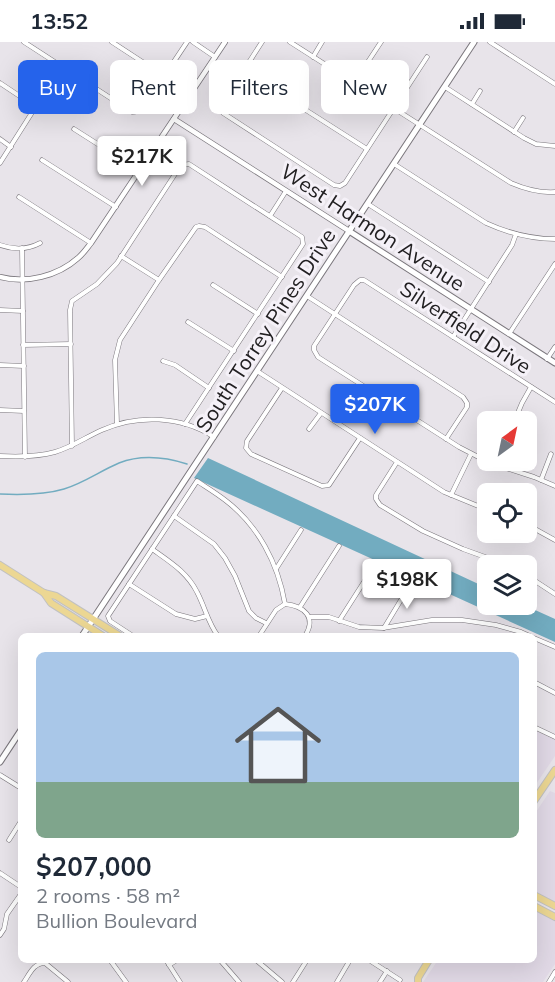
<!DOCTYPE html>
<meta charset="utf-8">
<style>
:root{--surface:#fff;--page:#f6f6f7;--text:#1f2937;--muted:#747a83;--line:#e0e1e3;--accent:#2563eb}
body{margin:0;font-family:Mulish,sans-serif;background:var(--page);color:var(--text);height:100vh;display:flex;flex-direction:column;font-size:22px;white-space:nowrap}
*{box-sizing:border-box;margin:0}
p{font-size:20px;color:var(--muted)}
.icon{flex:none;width:33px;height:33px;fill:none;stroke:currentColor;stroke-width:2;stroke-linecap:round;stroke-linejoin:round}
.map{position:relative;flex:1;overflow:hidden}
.sheet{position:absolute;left:18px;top:591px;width:519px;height:330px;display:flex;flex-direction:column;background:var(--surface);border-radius:9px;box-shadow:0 6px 24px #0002}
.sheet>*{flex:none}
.hud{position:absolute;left:18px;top:18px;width:519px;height:54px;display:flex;gap:12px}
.needle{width:39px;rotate:33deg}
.tools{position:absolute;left:477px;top:369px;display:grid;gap:12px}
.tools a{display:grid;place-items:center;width:60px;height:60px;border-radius:9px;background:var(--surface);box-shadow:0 6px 24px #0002;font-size:30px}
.price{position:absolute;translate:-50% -51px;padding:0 14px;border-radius:6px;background:#fff;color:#222;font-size:20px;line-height:39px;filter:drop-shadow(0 2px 3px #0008)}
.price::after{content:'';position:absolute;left:50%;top:36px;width:18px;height:14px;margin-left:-9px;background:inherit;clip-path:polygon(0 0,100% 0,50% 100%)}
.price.active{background:var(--accent);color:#fff}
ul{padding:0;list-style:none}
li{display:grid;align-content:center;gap:12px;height:318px;padding:0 18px}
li+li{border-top:2px solid var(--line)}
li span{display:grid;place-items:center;height:186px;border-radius:9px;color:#555}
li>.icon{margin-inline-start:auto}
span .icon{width:108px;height:108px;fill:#fffc;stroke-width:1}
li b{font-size:26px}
.pill{padding:0 21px;border-radius:9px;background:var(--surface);box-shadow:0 6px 24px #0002;font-size:21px;line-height:54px}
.pill.active{background:var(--accent);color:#fff}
.status{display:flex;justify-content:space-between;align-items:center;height:42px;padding:0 30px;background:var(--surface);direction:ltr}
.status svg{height:16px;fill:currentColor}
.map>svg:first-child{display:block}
.built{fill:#e1d9e6}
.water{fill:#72acc0}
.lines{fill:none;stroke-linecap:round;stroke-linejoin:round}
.stream{stroke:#72acc0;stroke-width:1.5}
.minor-casing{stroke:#7b777d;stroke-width:5}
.tertiary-casing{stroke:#7b777d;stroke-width:6}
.secondary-casing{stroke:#7b777d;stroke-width:7}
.primary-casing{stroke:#c1c1c1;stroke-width:8}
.minor{stroke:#fff;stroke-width:4}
.tertiary{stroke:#fff;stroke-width:4.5}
.secondary{stroke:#fff;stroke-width:5}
.primary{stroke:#ecd793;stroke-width:6}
.labels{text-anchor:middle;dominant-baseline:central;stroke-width:6;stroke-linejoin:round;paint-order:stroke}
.street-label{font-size:21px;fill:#222022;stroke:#f5f1f8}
</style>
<div class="status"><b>13:52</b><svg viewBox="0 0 49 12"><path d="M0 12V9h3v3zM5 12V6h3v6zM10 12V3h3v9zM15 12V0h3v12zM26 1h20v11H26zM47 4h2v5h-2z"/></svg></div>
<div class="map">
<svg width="555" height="940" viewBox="0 0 555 940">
<rect width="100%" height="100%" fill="#e8e4ea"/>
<g class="built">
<path d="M534,688L555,698V714L534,745Z"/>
<path d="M550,749L555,751V860L534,849V773Z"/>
<path d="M534,868L555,879V922L543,940H423L438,918H534Z"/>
</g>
<path class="water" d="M208,416L487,546L488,562L524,563L555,577V600L194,436Z"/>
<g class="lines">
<path class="stream" d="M0,452C21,453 44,453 64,447C84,441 100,429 119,421C142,412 165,415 187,422"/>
<g class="minor-casing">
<g id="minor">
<path d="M24,0L132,70C137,70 139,69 143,66L187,0"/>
<path d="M112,0L164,34"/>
<path d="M193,0L215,15"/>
<path d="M262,0L222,62L221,65L223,71L334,143L340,144L345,141L427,15"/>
<path d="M290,0L511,141C525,147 539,151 555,150"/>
<path d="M490,0L555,42"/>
<path d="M313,15L322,0"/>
<path d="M0,41L30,61L33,65V69L0,121"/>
<path d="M354,41L381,0"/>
<path d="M445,45L524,96L536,102L555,104"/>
<path d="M287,56L367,107"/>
<path d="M472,62L480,49"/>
<path d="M74,87L140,129"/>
<path d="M514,90L523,76"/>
<path d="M0,97L11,105"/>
<path d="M42,118L116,165"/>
<path d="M394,122L486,181C508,191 530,197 555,197"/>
<path d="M19,155L91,201"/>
<path d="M368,162L489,240"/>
<path d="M270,174L286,149"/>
<path d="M0,203C14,208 27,208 40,201"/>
<path d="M22,206L25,415"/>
<path d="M121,214L159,238"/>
<path d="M213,243L258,272"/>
<path d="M307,254L463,355L467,361V365L446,397"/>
<path d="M0,268L23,269"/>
<path d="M188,280L234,309"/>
<path d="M509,292L555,222"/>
<path d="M453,295L512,203L516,192"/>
<path d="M23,303L71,302"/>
<path d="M547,317L555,305"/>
<path d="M163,319L175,323L209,346"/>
<path d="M0,323L24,324"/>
<path d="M257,329L444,450L488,468"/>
<path d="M282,346L247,399L246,406L251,412L322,444L329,443L360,396"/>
<path d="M555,360L364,238H360L354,243L314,304V308L318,315L459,405L490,421L534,435L555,444"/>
<path d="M0,368L24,369"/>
<path d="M514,380L522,361L531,345"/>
<path d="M117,382L115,318L120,298L159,238L196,185L199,184L205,185L282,235"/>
<path d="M309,387L321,371"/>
<path d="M72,404L70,268L72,259L97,242L117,221L179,126L182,123L189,122L302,195L303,202L185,382"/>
<path d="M0,414C19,415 37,415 55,410C72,405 86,395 102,388C138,372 181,374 214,395"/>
<path d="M397,420L376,453V457L380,463L423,489L463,507L510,524"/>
<path d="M541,438L551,412"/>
<path d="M451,453L471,412"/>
<path d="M174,474L214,502L225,516L235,534L249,569L256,576L266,581"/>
<path d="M526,482L555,498"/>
<path d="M152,507C170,520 187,530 197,550C205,565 208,581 218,594"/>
<path d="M276,527L301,488"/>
<path d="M526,533L555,552"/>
<path d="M129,542L176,572L195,577L207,574"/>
<path d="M300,565L339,504"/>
<path d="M309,575H329L359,585L383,586L432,578H462L496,583L521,590L530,594"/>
<path d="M339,579L376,521"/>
<path d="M384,586L413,538"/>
<path d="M133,594L110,579L108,574L197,439C206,445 216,451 225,458C258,483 278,521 285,562"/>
<path d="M259,594L276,568L285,562C304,564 317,575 305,594"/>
<path d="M534,596L555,605"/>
<path d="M534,640L555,651"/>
<path d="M534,685L555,695"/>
<path d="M0,733L21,746"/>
<path d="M9,798L21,779"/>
<path d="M0,831L21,845"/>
<path d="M0,893L4,887L7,872L21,852"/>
<path d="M110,918L126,940"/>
<path d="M166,918L180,940"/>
<path d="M220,918L239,940"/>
<path d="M256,918L282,940"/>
<path d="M369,918L400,938"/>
<path d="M169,923L177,918"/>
<path d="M24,940C30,931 34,921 45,921L68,940"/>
<path d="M293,940L307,918"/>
<path d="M337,940L350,918"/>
<path d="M380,940L387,929"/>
<path d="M549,940L555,930"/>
</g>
</g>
<g class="tertiary-casing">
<g id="tertiary">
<path d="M174,77L349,189"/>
<path d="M0,235C26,242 58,234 78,216C83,212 87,206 91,201L225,0"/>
</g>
</g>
<g class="secondary-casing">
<g id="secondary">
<path d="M349,189L555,321"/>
<path d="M82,594L474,0"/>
<path d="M0,720L21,688"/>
</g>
</g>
<g class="primary-casing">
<g id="primary">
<path d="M0,523L44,551L56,554L120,594"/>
<path d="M44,551L51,561L103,594"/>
<path d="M534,759L555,728"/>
<path d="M534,853L555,864"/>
<path d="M534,864L555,875"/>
<path d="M418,940V936L429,918"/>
</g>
</g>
<use href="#minor" class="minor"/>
<use href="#tertiary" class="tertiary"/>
<use href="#secondary" class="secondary"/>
<use href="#primary" class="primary"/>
</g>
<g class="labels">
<g class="street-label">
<text transform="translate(373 185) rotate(33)">West Harmon Avenue</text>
<text transform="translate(466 285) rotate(33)">Silverfield Drive</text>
<text transform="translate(265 288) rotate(-57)">South Torrey Pines Drive</text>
</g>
</g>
</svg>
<div class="tools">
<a><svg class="needle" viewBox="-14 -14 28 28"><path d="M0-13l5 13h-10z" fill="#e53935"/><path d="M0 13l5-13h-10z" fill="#747a83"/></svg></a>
<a><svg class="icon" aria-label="locate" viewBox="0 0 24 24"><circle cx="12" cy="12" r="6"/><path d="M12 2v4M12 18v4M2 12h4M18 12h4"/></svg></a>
<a><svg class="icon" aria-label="layers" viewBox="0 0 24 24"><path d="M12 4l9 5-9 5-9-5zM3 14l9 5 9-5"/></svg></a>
</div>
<b class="price" style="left:142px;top:145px">$217K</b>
<b class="price active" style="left:375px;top:393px">$207K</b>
<b class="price" style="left:407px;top:568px">$198K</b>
<div class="hud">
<a class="pill active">Buy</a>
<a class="pill">Rent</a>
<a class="pill">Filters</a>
<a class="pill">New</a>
</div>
<section class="sheet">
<ul>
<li><span style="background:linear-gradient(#a9c7e8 70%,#7fa58c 0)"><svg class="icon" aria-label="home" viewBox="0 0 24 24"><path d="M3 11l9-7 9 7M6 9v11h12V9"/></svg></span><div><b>$207,000</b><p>2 rooms · 58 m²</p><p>Bullion Boulevard</p></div></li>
</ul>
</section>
</div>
